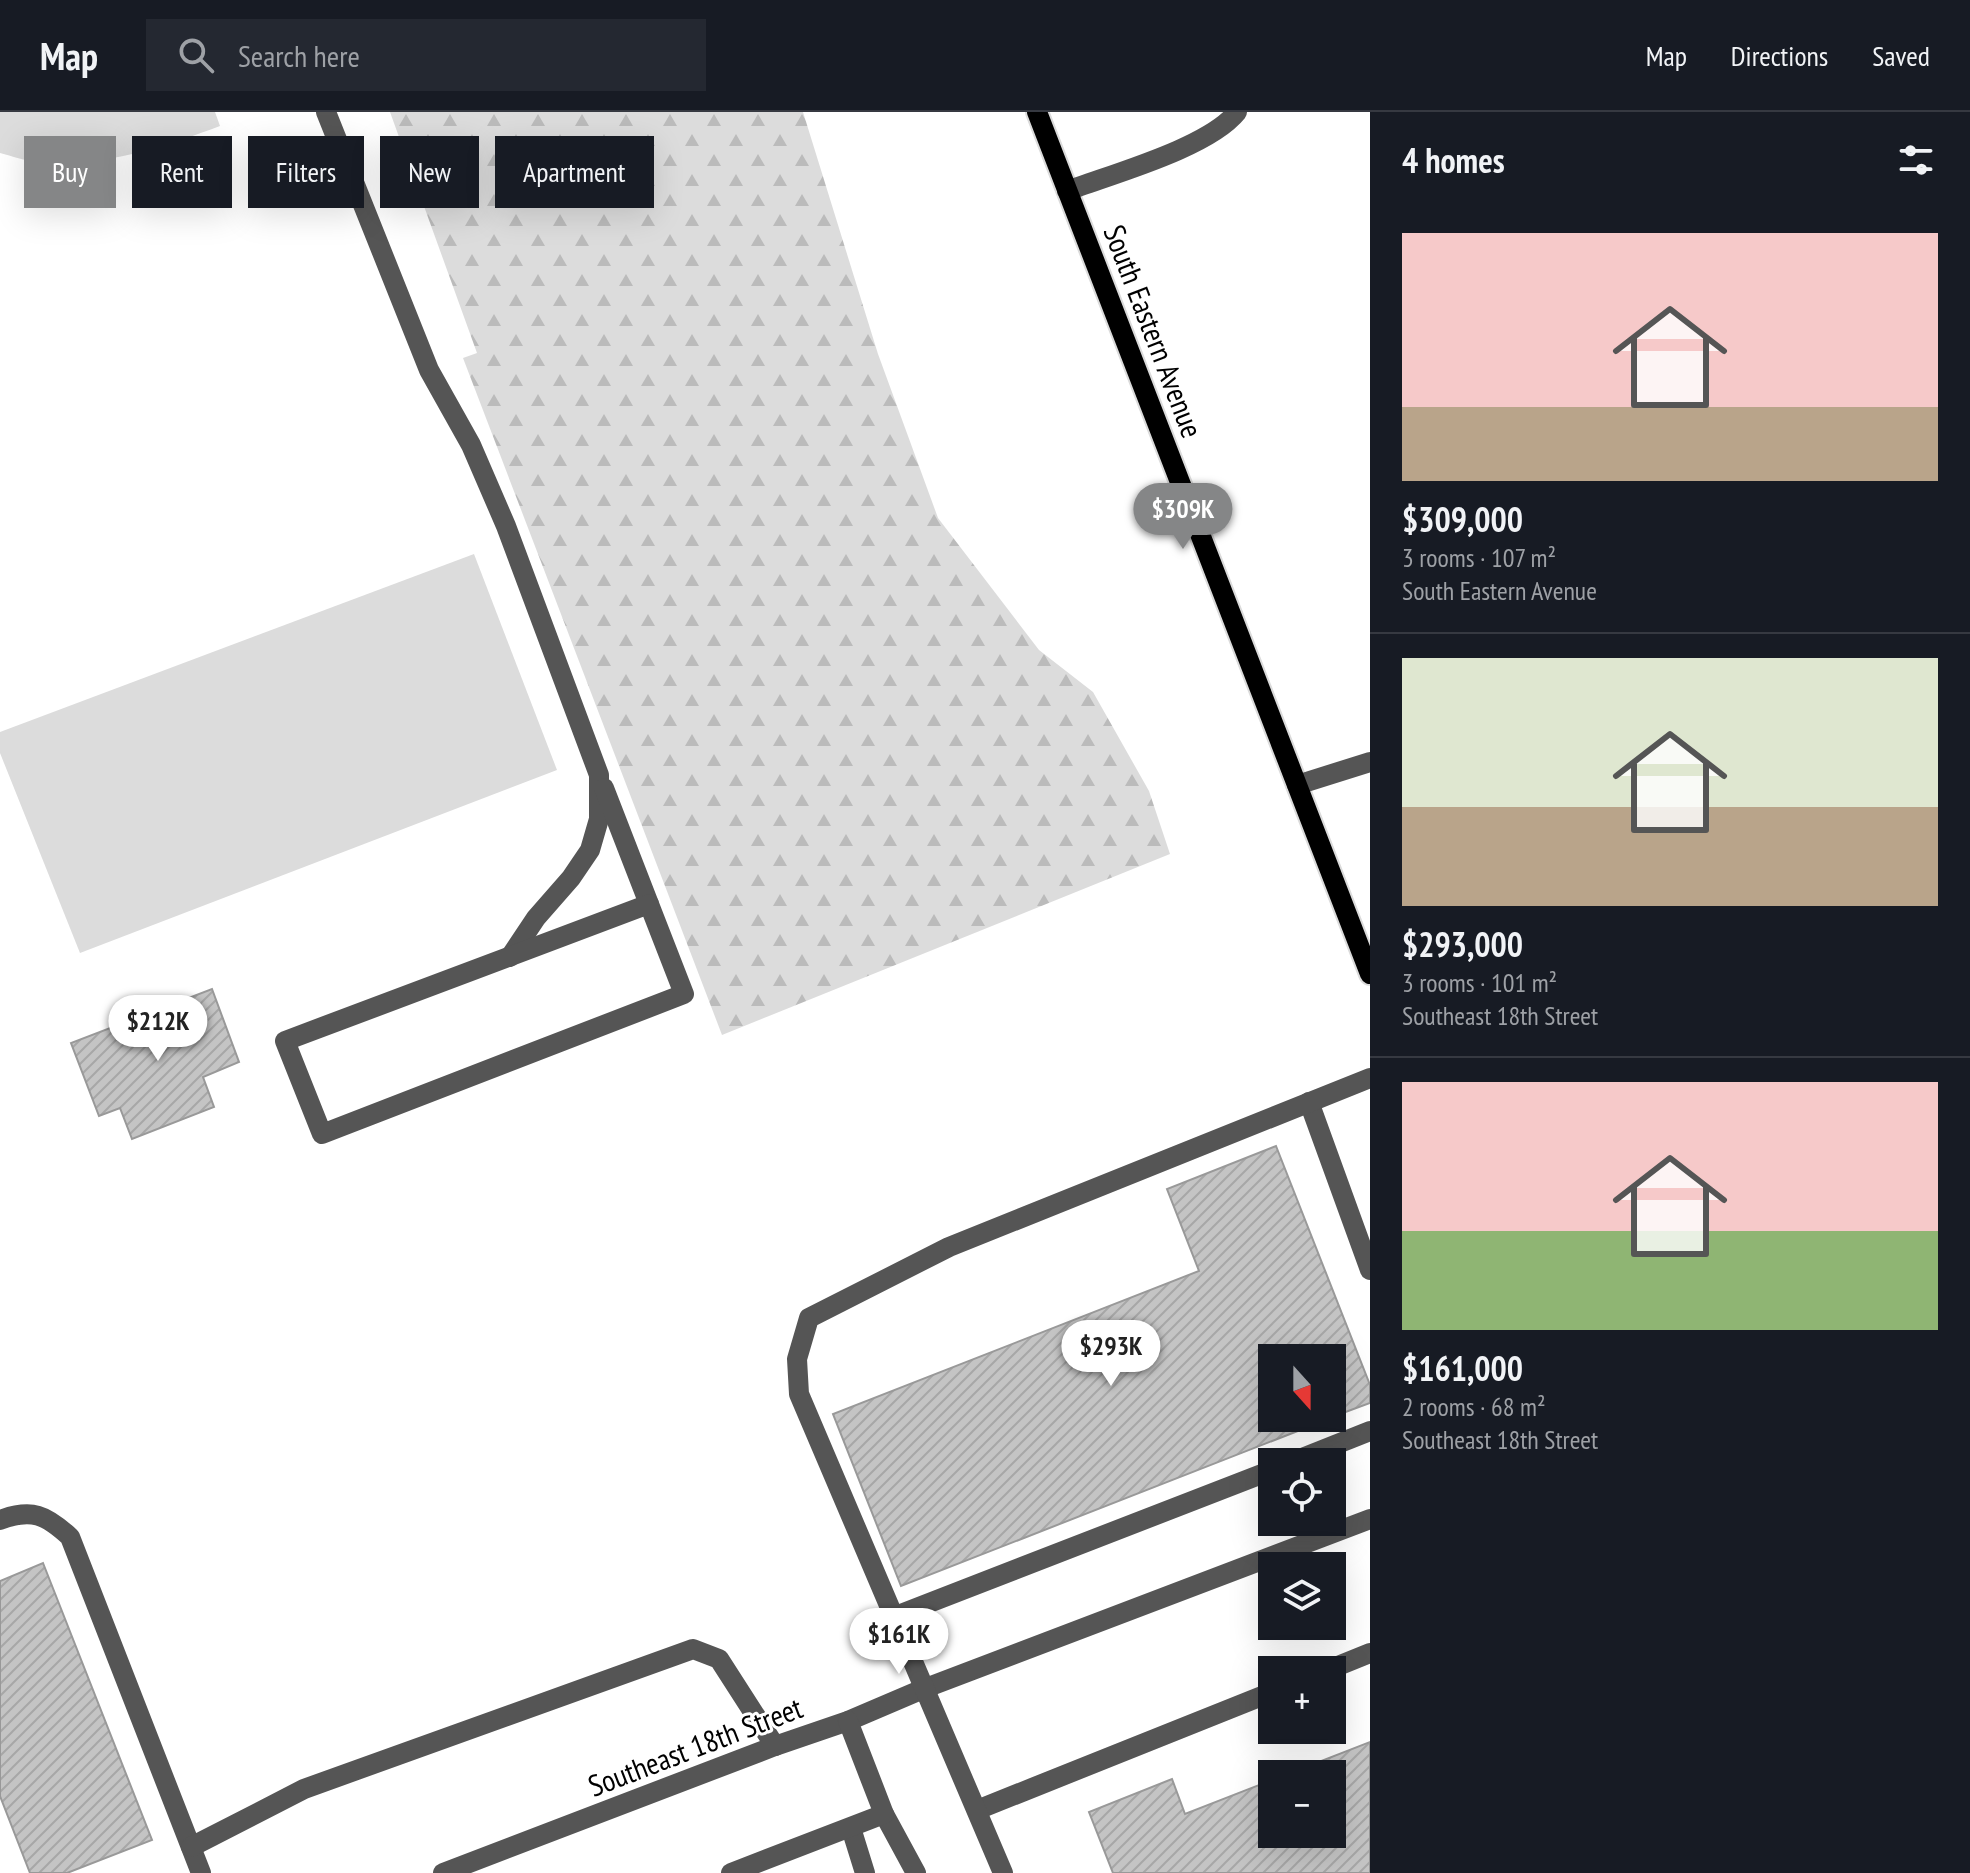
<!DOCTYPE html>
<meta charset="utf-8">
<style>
:root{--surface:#171b24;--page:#242831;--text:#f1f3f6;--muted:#9ea1a6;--line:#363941;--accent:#858687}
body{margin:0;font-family:"PT Sans Narrow",sans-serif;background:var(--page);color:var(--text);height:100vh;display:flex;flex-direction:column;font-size:30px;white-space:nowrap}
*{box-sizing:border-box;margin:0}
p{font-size:26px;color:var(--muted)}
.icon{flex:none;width:44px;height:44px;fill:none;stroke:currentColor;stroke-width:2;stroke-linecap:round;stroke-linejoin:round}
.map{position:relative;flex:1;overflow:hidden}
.drawer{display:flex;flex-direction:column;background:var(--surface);width:600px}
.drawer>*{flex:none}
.guide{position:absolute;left:24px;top:24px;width:760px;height:72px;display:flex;gap:16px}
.needle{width:52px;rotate:159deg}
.tools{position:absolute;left:1258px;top:1232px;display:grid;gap:16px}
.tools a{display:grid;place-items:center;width:88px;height:88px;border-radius:0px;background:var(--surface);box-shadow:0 8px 32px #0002;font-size:40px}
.price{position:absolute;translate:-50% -68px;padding:0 18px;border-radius:28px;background:#fff;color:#222;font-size:26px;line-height:52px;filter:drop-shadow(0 2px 4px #0008)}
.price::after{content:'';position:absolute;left:50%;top:48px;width:24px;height:18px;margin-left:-12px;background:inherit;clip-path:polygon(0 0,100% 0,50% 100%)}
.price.current{background:var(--accent);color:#fff}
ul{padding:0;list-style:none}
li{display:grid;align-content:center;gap:16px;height:424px;padding:0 32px}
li+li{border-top:2px solid var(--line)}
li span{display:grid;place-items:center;height:248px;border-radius:0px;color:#555}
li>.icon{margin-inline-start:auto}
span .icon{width:144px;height:144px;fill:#fffc;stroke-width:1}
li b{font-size:34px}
h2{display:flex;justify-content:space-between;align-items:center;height:96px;padding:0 32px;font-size:34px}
.pill{padding:0 28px;border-radius:0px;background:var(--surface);box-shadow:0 8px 32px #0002;font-size:28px;line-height:72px}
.pill.current{background:var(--accent);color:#fff}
header{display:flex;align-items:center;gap:48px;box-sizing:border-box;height:112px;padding:0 40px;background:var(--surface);border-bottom:2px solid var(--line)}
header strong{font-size:38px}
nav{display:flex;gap:44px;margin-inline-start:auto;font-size:28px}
.search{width:560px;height:72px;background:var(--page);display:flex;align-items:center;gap:20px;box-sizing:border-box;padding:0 28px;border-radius:0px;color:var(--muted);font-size:30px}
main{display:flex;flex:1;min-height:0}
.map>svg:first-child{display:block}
.forest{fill:url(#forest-firs)}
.garden{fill:#dcdcdc}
.building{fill:url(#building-hatch);stroke:#999;stroke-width:2}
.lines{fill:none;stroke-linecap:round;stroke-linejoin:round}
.major-casing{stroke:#dbdbdb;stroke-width:24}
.minor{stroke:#555;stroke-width:20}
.major{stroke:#000;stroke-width:20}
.labels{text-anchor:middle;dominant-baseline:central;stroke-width:6;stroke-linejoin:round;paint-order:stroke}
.street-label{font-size:30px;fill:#000;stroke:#fff}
</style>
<header>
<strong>Map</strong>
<div class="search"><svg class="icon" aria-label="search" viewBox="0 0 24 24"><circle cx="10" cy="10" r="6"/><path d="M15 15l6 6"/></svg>Search here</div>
<nav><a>Map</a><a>Directions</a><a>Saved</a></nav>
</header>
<main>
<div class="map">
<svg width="1370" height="1761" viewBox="0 0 1370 1761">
<defs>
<pattern id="forest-firs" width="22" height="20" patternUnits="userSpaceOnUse" patternTransform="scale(2)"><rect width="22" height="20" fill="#dcdcdc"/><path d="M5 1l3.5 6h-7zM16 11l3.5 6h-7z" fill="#bbb"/></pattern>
<pattern id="building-hatch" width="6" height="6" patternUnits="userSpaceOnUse" patternTransform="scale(2)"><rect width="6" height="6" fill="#c4c4c4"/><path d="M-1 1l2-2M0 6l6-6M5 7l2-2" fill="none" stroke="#a7a7a7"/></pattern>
</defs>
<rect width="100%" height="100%" fill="#fff"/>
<path class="forest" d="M390,0H803L878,242L938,406L1039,538L1093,580L1149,679L1170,742L722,923L463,246L477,241Z"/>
<g class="garden">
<path d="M0,0H215L220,14C164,35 98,57 37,50C25,49 12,44 0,41Z"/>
<path d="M474,442L557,658L80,841L0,641V620Z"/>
</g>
<g class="building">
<path d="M212,877L239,950L203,965L214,995L132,1027L120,996L99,1004L71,931Z"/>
<path d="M1276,1034L1370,1273V1291L1332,1305V1246H1272V1306H1331L901,1474L833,1302L1199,1159L1167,1077Z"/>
<path d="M43,1451L152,1728L67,1761H30L0,1684V1469Z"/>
<path d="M1370,1630V1761H1113L1089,1700L1172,1667L1185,1702L1272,1668V1722H1332V1662H1288Z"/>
</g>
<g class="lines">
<g class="major-casing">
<path id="major" d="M1037,0L1370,862"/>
</g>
<g class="minor">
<path d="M326,0L429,258L471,333L506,414L599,663V707L590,738L571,766L536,806L510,845"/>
<path d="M1067,79C1112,62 1208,36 1237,0"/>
<path d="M1297,673L1370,650"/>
<path d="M604,676L649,792"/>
<path d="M649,792L684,882L322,1022L285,929Z"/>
<path d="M1309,990L1370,1158"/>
<path d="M1292,1350L1370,1319"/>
<path d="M0,1408C32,1396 46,1403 70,1425L201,1761"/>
<path d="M893,1505L1272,1358"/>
<path d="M1328,1558L1370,1541"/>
<path d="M977,1698L1272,1580"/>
<path d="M884,1702L916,1761"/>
<path d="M851,1716L865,1761"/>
<path d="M191,1735L304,1677L693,1537L719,1547L775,1634"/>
<path d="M443,1761L775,1634L848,1609L923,1577L1370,1407"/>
<path d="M731,1761L884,1702L848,1609"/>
<path d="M1003,1761L799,1282L797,1247L809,1206L949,1135L1370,966"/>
</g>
<use href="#major" class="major"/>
</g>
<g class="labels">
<g class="street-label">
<text transform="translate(1154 219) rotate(69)">South Eastern Avenue</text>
<text transform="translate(695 1634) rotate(-21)">Southeast 18th Street</text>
</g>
</g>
</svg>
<div class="tools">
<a><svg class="needle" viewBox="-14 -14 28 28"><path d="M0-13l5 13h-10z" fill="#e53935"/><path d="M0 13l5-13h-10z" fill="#9ea1a6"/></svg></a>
<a><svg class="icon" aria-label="locate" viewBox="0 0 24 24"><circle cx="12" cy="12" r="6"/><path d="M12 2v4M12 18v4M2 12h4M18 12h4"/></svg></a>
<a><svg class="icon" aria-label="layers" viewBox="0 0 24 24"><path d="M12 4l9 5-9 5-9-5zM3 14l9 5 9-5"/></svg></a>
<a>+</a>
<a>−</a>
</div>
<b class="price current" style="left:1183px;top:439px">$309K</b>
<b class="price" style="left:158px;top:951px">$212K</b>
<b class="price" style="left:1111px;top:1276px">$293K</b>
<b class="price" style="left:899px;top:1564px">$161K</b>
<div class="guide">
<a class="pill current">Buy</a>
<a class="pill">Rent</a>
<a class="pill">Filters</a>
<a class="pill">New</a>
<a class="pill">Apartment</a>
</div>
</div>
<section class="drawer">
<h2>4 homes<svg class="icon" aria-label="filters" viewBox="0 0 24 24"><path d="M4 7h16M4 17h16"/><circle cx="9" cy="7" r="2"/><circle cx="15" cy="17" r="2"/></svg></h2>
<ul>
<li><span style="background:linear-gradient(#f6c9c9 70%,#b9a48a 0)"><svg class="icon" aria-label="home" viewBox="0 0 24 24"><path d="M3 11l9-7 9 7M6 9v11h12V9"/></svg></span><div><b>$309,000</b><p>3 rooms · 107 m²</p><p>South Eastern Avenue</p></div></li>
<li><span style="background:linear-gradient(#dfe7d0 60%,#b9a48a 0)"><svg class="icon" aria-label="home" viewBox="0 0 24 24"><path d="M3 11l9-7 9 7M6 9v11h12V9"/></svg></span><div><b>$293,000</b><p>3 rooms · 101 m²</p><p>Southeast 18th Street</p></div></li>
<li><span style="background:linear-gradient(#f6c9c9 60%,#8fb573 0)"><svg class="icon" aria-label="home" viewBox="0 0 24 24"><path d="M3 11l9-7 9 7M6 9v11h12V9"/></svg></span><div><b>$161,000</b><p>2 rooms · 68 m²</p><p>Southeast 18th Street</p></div></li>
</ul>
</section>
</main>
